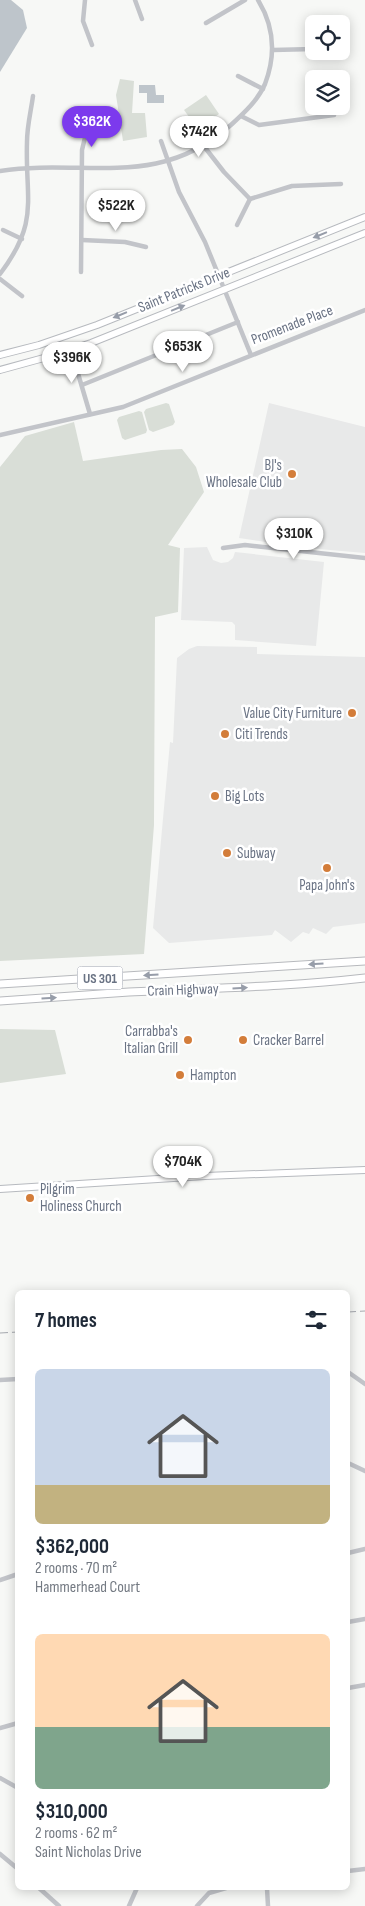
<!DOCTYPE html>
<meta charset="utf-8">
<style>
:root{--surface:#fff;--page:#f2f2f3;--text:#1f2937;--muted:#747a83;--accent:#7c3aed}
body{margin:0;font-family:"Sofia Sans Condensed",sans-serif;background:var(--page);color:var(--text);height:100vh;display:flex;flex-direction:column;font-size:19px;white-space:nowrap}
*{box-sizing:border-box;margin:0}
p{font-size:16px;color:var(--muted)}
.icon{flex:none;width:28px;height:28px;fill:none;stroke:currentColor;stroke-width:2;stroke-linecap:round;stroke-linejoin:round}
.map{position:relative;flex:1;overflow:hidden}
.sheet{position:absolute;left:15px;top:1290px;width:335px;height:600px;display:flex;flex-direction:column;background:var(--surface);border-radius:8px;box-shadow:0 2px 12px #0003}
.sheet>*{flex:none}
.controls{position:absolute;left:305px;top:15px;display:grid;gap:10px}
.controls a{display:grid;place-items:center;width:45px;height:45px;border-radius:8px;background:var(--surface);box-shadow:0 2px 12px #0003;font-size:25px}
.price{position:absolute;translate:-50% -42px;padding:0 11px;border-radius:18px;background:#fff;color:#222;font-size:16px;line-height:32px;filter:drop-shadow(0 1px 2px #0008)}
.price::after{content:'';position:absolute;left:50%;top:30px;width:15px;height:11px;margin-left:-8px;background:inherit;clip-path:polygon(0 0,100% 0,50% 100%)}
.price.on{background:var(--accent);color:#fff}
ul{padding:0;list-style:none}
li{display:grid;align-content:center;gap:10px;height:265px;padding:0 20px}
li span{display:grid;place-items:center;height:155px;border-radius:8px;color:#555}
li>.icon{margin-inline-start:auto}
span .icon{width:90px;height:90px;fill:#fffc;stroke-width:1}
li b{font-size:21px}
h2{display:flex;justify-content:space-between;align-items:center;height:60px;padding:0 20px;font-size:21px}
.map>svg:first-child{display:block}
.built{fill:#e8e9e9}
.green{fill:#d9ded7}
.water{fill:#bec5cb}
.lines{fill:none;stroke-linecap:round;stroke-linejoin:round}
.secondary-casing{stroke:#b7babf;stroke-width:8}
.trunk-casing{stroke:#b7b9bd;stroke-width:9}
.minor{stroke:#c2c4c9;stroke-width:4.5}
.secondary{stroke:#fff;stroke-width:6}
.trunk{stroke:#fff;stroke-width:7}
.rail{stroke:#a6a9af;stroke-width:1;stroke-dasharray:8 4;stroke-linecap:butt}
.oneway{fill:#979da9}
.poi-dot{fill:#d37d3a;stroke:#fff;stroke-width:2}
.labels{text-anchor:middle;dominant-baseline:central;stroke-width:5;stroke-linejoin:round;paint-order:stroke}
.shield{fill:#fff;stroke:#979da9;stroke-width:1}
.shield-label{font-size:14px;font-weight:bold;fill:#6a7384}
.street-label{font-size:15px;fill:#6a7384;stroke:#fff}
.poi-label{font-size:15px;fill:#6a7384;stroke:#fff;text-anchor:start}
</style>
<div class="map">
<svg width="365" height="1906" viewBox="0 0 365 1906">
<rect width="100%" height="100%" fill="#f7f8f6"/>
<g class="built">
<path d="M269,403L365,427V553L307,548L239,538Z"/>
<path d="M207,547L213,560L221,563L228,562L233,558L235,552L324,562L316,646L235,640V625L232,622L181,620L184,548Z"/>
<path d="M197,646L257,647V654L365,657V923L333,927L326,934L313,928L309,934L303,932L291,942L275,930L272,935L169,943L153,928L170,742L173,743L177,658L189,649Z"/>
</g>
<g class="green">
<path d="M120,79L134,81L132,113H145L147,137L123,141L116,95Z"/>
<path d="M206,95L219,114L198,129L184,110Z"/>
<path d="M166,403L169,404L175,422L173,425L153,432L149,430L144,412L146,409Z"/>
<path d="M139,411L142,412L147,430L146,433L125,440L122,438L117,420L119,417Z"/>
<path d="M74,422L83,461L161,450L182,449L196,467L204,492L168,545L180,548L178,612L155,617L154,825L144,954L0,961V467L25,436Z"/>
<path d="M0,1029L55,1030L66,1074L0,1083Z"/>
</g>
<g class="water">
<path d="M0,0H11L23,10L27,28L0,72Z"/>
<path d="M139,85H155L156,95H164V103H147V93H139Z"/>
</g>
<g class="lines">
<g class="secondary-casing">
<g id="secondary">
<path d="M0,355L39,345L97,325L365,217"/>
<path d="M0,370L51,356L91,343L365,233"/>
<path d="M0,1189L205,1176L365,1170"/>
</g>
</g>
<g class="trunk-casing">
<g id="trunk">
<path d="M0,984L365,961"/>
<path d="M0,1001C43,998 86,995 129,992C208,988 286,987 365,978"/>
</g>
</g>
<g class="minor">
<path d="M85,0L83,21L92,45"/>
<path d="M135,0L142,19"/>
<path d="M206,23L245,0"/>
<path d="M273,50L314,49"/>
<path d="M238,76L263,89"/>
<path d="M241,116L259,125L334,115"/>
<path d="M161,141L179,192L205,242L251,355"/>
<path d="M203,145L224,172L250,199L292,186L341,184"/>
<path d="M0,171C85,158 158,191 232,124C245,112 258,100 265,84C276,55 274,26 258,0"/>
<path d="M237,225L250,199"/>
<path d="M3,230L22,239"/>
<path d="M82,240L125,242L146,247"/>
<path d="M81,272L82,150L88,125"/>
<path d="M0,274C40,221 25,200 27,142C27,126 31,111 33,96"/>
<path d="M0,279L22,296"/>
<path d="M71,350L90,414"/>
<path d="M82,385L238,322"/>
<path d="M0,435L123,407L365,310"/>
<path d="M223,548L245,545L365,558"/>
<path d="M348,1372L365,1384"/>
<path d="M0,1380L18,1379"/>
<path d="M348,1463L365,1471"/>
<path d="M348,1553L365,1549"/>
<path d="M0,1580L18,1574"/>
<path d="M348,1622L365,1619"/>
<path d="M348,1688L365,1685"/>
<path d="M0,1728L18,1723"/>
<path d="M0,1778L18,1788"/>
<path d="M0,1854L18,1869"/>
<path d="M348,1871L365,1869"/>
<path d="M39,1888L59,1906"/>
<path d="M267,1888L268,1906"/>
<path d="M129,1906L137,1888"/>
<path d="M197,1906L209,1893L226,1888"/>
</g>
<use href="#secondary" class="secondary"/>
<use href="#trunk" class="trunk"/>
<g class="rail">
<path d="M348,1312L365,1311"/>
<path d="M0,1333L18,1332"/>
</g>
</g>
<defs><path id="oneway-solid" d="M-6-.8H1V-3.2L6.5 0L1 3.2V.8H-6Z" transform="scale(1.25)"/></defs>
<g class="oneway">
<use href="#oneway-solid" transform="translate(320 235) rotate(158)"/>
<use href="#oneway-solid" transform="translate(178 308) rotate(-22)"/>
<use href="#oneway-solid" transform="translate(120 315) rotate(158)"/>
<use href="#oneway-solid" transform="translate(316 964) rotate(176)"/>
<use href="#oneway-solid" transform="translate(151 975) rotate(176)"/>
<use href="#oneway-solid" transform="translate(240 988) rotate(-4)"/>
<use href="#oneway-solid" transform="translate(49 998) rotate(-4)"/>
</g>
<g class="poi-dot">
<circle cx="292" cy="474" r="5"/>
<circle cx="352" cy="713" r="5"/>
<circle cx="225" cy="734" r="5"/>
<circle cx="215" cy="796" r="5"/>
<circle cx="227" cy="853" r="5"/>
<circle cx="327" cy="868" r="5"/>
<circle cx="188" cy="1040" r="5"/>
<circle cx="243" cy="1040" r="5"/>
<circle cx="180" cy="1075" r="5"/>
<circle cx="30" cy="1198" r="5"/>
</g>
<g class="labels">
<rect class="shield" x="77.5" y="966.5" width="45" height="23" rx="4"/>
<g class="shield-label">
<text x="100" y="978">US 301</text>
</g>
<g class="street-label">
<text transform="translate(184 290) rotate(-22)">Saint Patricks Drive</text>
<text transform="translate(292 325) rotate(-21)">Promenade Place</text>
<text transform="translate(183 990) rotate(-2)">Crain Highway</text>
</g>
<g class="poi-label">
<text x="282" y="465" text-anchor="end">BJ's<tspan x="282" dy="17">Wholesale Club</tspan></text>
<text x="342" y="713" text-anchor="end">Value City Furniture</text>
<text x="235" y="734">Citi Trends</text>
<text x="225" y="796">Big Lots</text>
<text x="237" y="853">Subway</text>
<text x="327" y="885" text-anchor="middle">Papa John's</text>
<text x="178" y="1031" text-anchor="end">Carrabba's<tspan x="178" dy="17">Italian Grill</tspan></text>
<text x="253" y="1040">Cracker Barrel</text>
<text x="190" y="1075">Hampton</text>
<text x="40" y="1189">Pilgrim<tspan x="40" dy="17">Holiness Church</tspan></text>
</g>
</g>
</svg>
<div class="controls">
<a><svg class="icon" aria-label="locate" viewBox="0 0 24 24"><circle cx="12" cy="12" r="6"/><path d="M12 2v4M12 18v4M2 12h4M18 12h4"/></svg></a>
<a><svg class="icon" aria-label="layers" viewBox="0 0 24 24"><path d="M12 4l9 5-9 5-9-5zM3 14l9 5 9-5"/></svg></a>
</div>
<b class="price on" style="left:92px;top:148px">$362K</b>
<b class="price" style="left:199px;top:158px">$742K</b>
<b class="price" style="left:116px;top:232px">$522K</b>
<b class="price" style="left:183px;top:373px">$653K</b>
<b class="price" style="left:72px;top:384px">$396K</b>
<b class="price" style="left:294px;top:560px">$310K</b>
<b class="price" style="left:183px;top:1188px">$704K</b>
<section class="sheet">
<h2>7 homes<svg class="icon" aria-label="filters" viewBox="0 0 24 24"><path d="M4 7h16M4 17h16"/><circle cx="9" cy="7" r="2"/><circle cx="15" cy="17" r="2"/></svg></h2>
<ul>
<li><span style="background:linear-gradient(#c9d6e8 75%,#c2b280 0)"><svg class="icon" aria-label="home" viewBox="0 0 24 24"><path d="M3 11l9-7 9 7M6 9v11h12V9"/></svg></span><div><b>$362,000</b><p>2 rooms · 70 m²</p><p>Hammerhead Court</p></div></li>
<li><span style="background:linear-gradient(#ffd9b3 60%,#7fa58c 0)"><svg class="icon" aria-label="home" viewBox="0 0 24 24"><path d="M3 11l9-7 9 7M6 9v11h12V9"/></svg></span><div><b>$310,000</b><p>2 rooms · 62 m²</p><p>Saint Nicholas Drive</p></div></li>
</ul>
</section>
</div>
